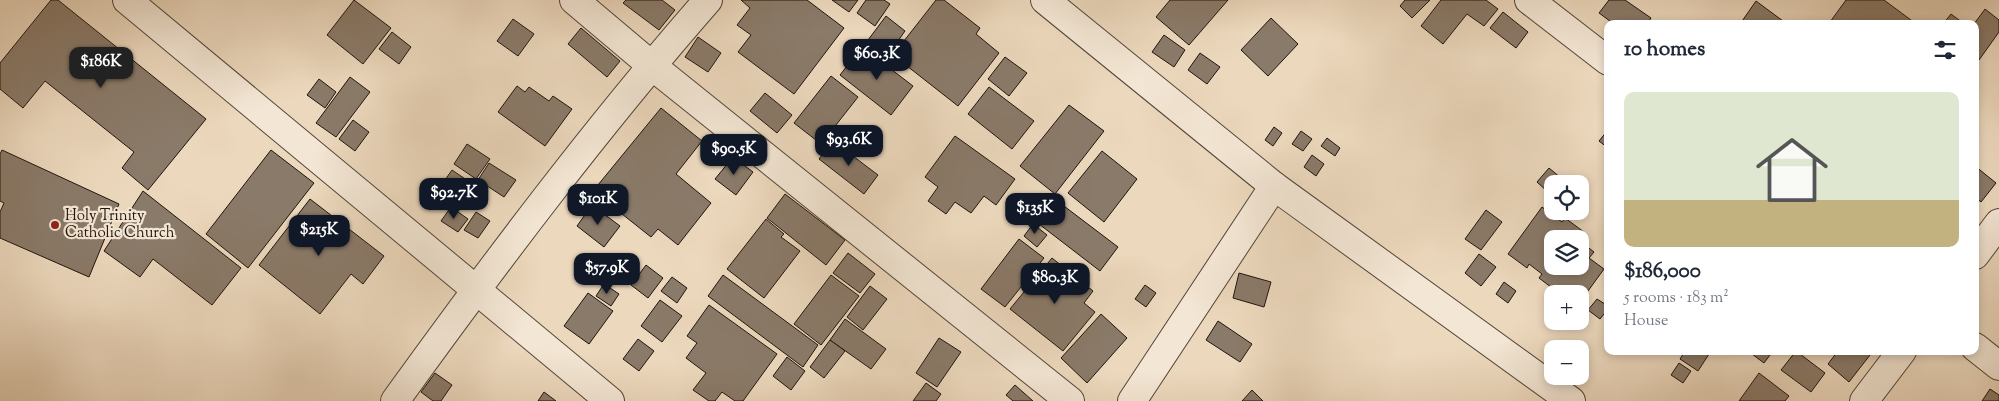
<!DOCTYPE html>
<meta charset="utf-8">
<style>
:root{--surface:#fff;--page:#f2f2f3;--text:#1f2937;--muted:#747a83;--accent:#111827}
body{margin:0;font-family:"Sorts Mill Goudy",serif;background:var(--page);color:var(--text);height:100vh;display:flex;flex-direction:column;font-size:19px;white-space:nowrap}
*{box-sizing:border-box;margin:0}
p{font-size:16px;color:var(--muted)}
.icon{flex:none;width:28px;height:28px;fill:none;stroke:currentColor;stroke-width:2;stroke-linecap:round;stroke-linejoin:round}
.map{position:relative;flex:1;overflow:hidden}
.side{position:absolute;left:1604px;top:20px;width:375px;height:335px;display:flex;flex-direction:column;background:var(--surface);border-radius:10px;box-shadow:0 2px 8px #0003}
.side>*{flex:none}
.tools{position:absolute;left:1544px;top:175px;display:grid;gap:10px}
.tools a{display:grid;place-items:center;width:45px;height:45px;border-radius:10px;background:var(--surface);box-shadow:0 2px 8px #0003;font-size:25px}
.price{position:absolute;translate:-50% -42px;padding:0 11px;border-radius:10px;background:var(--accent);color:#fff;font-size:16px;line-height:32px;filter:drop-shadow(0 1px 2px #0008)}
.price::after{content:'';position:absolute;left:50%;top:30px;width:15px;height:11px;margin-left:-8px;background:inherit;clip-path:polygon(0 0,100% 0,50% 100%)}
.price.current{background:#222;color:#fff}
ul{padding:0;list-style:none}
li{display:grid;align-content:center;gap:10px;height:265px;padding:0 20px}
li span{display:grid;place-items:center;height:155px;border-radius:10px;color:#555}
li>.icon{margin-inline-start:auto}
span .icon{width:90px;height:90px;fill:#fffc;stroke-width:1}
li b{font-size:21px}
h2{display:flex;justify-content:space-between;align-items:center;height:60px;padding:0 20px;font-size:21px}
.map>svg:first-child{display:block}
.building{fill:#8a7a69;stroke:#1f150d}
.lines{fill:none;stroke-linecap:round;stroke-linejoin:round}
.minor-casing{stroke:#524639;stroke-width:30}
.minor{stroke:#f3e6d4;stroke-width:28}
.poi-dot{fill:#8f2418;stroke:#f3e6d4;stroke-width:2}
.labels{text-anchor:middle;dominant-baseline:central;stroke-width:4.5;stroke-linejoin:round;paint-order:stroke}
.poi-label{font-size:15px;fill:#1f150d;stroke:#f3e6d4;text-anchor:start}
</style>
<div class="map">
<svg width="1999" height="401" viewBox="0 0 1999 401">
<rect width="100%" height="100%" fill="#ecd8bd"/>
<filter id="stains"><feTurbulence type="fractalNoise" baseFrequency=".004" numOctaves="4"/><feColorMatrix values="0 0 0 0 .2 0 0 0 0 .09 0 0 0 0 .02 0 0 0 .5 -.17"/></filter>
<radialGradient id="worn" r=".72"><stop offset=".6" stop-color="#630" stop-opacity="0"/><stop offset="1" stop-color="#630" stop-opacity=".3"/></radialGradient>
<g class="building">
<path d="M51,0H58L206,119L148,190L122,168L134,152L45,81L23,108L0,89V63Z"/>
<path d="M354,0L391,28L363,64L327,35Z"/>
<path d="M626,0H662L675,10L659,30L623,3Z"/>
<path d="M741,0H807L844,28L794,94L738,52L751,35L737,25L750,8Z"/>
<path d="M832,0H858L849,12Z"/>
<path d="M866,0H884L890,4L875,26L857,13Z"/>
<path d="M936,0H944L980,28L976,34L999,53L958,106L893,55Z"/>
<path d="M1170,0H1228L1189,45L1156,17Z"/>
<path d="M1405,0H1430L1412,18L1400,6Z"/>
<path d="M1441,0H1486L1498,9L1484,26L1467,14L1443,44L1421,26Z"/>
<path d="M1609,0H1625L1651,18L1647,24H1614L1599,13Z"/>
<path d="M1846,0H1884L1915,23L1831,24L1830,22Z"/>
<path d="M1756,1L1787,24H1740Z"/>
<path d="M1985,9L1999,20V32L1979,60L1975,57L1974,24Z"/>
<path d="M1503,12L1528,32L1516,48L1490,28Z"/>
<path d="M1951,14L1963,23V24H1943Z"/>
<path d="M886,16L905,31L888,55L868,40Z"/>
<path d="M1271,18L1298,44L1268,76L1241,50Z"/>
<path d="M513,19L534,34L518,56L497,41Z"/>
<path d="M581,28L620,61L607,77L568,44Z"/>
<path d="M392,32L411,47L399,64L379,49Z"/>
<path d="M1164,35L1185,50L1174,67L1152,52Z"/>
<path d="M698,37L721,53L708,72L685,57Z"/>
<path d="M862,47L913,86L891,115L840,75Z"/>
<path d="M1200,53L1220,67L1207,84L1188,70Z"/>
<path d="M1005,57L1027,73L1009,96L988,79Z"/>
<path d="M831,76L858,97L821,144L794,123Z"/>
<path d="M350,77L370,92L336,137L316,123Z"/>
<path d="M319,79L336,92L325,108L307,95Z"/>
<path d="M517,86L525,92L529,87L549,101L553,96L572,109L545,146L498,112Z"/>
<path d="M989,87L1034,121L1012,149L968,114Z"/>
<path d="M765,93L792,115L777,133L750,111Z"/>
<path d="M1069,105L1104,131L1055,194L1020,166Z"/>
<path d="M661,108L702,141L676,174L711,203L678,245L658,229L651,237L593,191Z"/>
<path d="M353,120L369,132L355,151L339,139Z"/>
<path d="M1274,127L1282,133L1273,146L1265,140Z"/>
<path d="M1608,130V148L1599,141Z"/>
<path d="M1301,131L1312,139L1303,151L1292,144Z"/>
<path d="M955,136L1015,179L996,205L984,196L971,213L955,202L946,214L928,201L938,187L925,177Z"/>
<path d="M1327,138L1340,148L1335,156L1321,146Z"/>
<path d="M833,141L878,175L864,194L819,159Z"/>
<path d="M467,144L490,159L476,179L454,164Z"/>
<path d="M2,150L119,204L89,277L0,238V212L4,203L0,201V154Z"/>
<path d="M271,150L314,183L248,268L206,234Z"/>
<path d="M1102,151L1137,179L1104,222L1068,193Z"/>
<path d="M1312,155L1324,164L1316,176L1304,167Z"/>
<path d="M733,157L753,172L736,195L715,179Z"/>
<path d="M489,163L516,180L504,197L478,180Z"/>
<path d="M1975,166L1996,183L1981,202L1975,197Z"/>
<path d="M1549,168L1561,178L1557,184H1552V189L1549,193L1537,182Z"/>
<path d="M452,170L474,185L460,206L438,190Z"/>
<path d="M143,191L241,268L212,305L153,259L140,277L104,251Z"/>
<path d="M580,194L590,203L582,214L571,205Z"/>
<path d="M785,194L845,240L826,265L767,218Z"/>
<path d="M310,199L384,256L363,284L351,274L320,314L259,265Z"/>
<path d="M1056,200L1118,247L1100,271L1039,224Z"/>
<path d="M592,205L620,226L604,247L577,226Z"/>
<path d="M451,207L468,219L458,232L441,221Z"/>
<path d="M1542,207L1562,222L1565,218L1584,232L1579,239H1552V266H1580V241L1594,252L1589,258L1604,269L1580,302V294H1560L1539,278L1542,274L1529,264L1527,268L1508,254Z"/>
<path d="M1486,210L1502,222L1481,250L1465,239Z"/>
<path d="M476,212L490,221L478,238L464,230Z"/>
<path d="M766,219L784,234L781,237L800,251L764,298L727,269Z"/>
<path d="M1033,224L1047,235L1037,247L1024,236Z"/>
<path d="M1019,239L1044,258L1005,307L981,289Z"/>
<path d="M848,253L875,274L860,293L833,273Z"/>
<path d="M1479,254L1496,267L1481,286L1465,273Z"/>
<path d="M1052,258L1093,291L1084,303L1095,312L1063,351L1010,309Z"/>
<path d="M646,265L663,278L648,298L631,285Z"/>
<path d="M1239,273L1271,282L1264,307L1233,298Z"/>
<path d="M723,275L818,345L803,367L708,296Z"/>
<path d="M831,275L859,296L821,345L794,324Z"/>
<path d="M672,277L687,288L677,303L661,291Z"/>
<path d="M1504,282L1516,291L1508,303L1496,294Z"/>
<path d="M604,284L619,294L611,306L596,296Z"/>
<path d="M1145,285L1156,293L1146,307L1135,299Z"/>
<path d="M870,286L887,299L863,330L847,317Z"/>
<path d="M588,293L613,311L589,344L564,326Z"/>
<path d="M1597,299L1608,306V309L1600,319L1588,310Z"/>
<path d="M660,300L682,316L662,342L641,326Z"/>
<path d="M709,305L777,354L743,401H735L722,392L715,401H709L693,390L706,373L686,358L697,343L687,336Z"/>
<path d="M1101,314L1127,338L1087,383L1061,358Z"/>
<path d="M845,319L886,349L871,369L830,340Z"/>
<path d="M1218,321L1252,344L1240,362L1206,340Z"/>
<path d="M939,338L961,352L937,387L916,373Z"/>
<path d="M638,339L654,351L639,371L623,359Z"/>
<path d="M830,340L845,351L824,378L810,367Z"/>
<path d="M1685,351H1711L1698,371L1680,359Z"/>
<path d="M1748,351H1773L1764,363Z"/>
<path d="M1796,351L1825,373L1811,392L1781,370Z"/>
<path d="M1838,351H1866L1870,355L1849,382L1828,364Z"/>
<path d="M787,357L805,371L791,390L773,376Z"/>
<path d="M1679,363L1691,371L1683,383L1671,375Z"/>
<path d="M435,373L452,385L441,401H433L421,392Z"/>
<path d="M1759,373L1789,396L1785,401H1739Z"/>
<path d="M926,383L941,394L936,401H913Z"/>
<path d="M1015,385L1033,401H1013L1006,395Z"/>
<path d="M1990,389L1999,395V401H1982Z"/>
<path d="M1252,390L1263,401H1242Z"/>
<path d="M544,392L556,401H538Z"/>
</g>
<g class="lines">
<g class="minor-casing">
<g id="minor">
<path d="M127,0L610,401"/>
<path d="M574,0L651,65L1070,401"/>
<path d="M1045,0L1274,186L1571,401"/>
<path d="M1529,0L1608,61"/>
<path d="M1975,255L1999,223"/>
<path d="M1975,347L1999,366"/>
<path d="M395,401C494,264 596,128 708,0"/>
<path d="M1132,401L1274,186"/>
<path d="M1864,401L1902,351"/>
</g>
</g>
<use href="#minor" class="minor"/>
</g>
<circle class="poi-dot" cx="55" cy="225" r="5"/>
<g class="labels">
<g class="poi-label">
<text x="65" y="216">Holy Trinity<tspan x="65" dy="17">Catholic Church</tspan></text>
</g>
</g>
<rect width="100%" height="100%" filter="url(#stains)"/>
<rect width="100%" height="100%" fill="url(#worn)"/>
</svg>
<div class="tools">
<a><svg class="icon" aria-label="locate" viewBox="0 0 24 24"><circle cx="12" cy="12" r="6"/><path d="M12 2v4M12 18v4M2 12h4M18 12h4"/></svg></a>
<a><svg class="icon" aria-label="layers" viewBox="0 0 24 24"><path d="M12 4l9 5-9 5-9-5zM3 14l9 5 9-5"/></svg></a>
<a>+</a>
<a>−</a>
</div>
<b class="price" style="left:877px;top:81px">$60.3K</b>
<b class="price current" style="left:101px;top:89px">$186K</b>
<b class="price" style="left:849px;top:167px">$93.6K</b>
<b class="price" style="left:734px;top:176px">$90.5K</b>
<b class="price" style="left:454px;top:220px">$92.7K</b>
<b class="price" style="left:598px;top:226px">$101K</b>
<b class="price" style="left:1035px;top:235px">$135K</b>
<b class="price" style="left:319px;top:257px">$215K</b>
<b class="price" style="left:607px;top:295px">$57.9K</b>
<b class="price" style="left:1055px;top:305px">$80.3K</b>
<section class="side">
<h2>10 homes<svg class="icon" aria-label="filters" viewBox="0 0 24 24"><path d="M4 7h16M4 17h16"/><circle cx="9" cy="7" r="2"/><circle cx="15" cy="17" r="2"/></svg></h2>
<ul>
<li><span style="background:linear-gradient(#dfe7d0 70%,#c2b280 0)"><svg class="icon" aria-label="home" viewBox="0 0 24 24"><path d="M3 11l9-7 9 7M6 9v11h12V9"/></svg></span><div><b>$186,000</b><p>5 rooms · 183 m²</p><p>House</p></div></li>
</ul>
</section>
</div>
